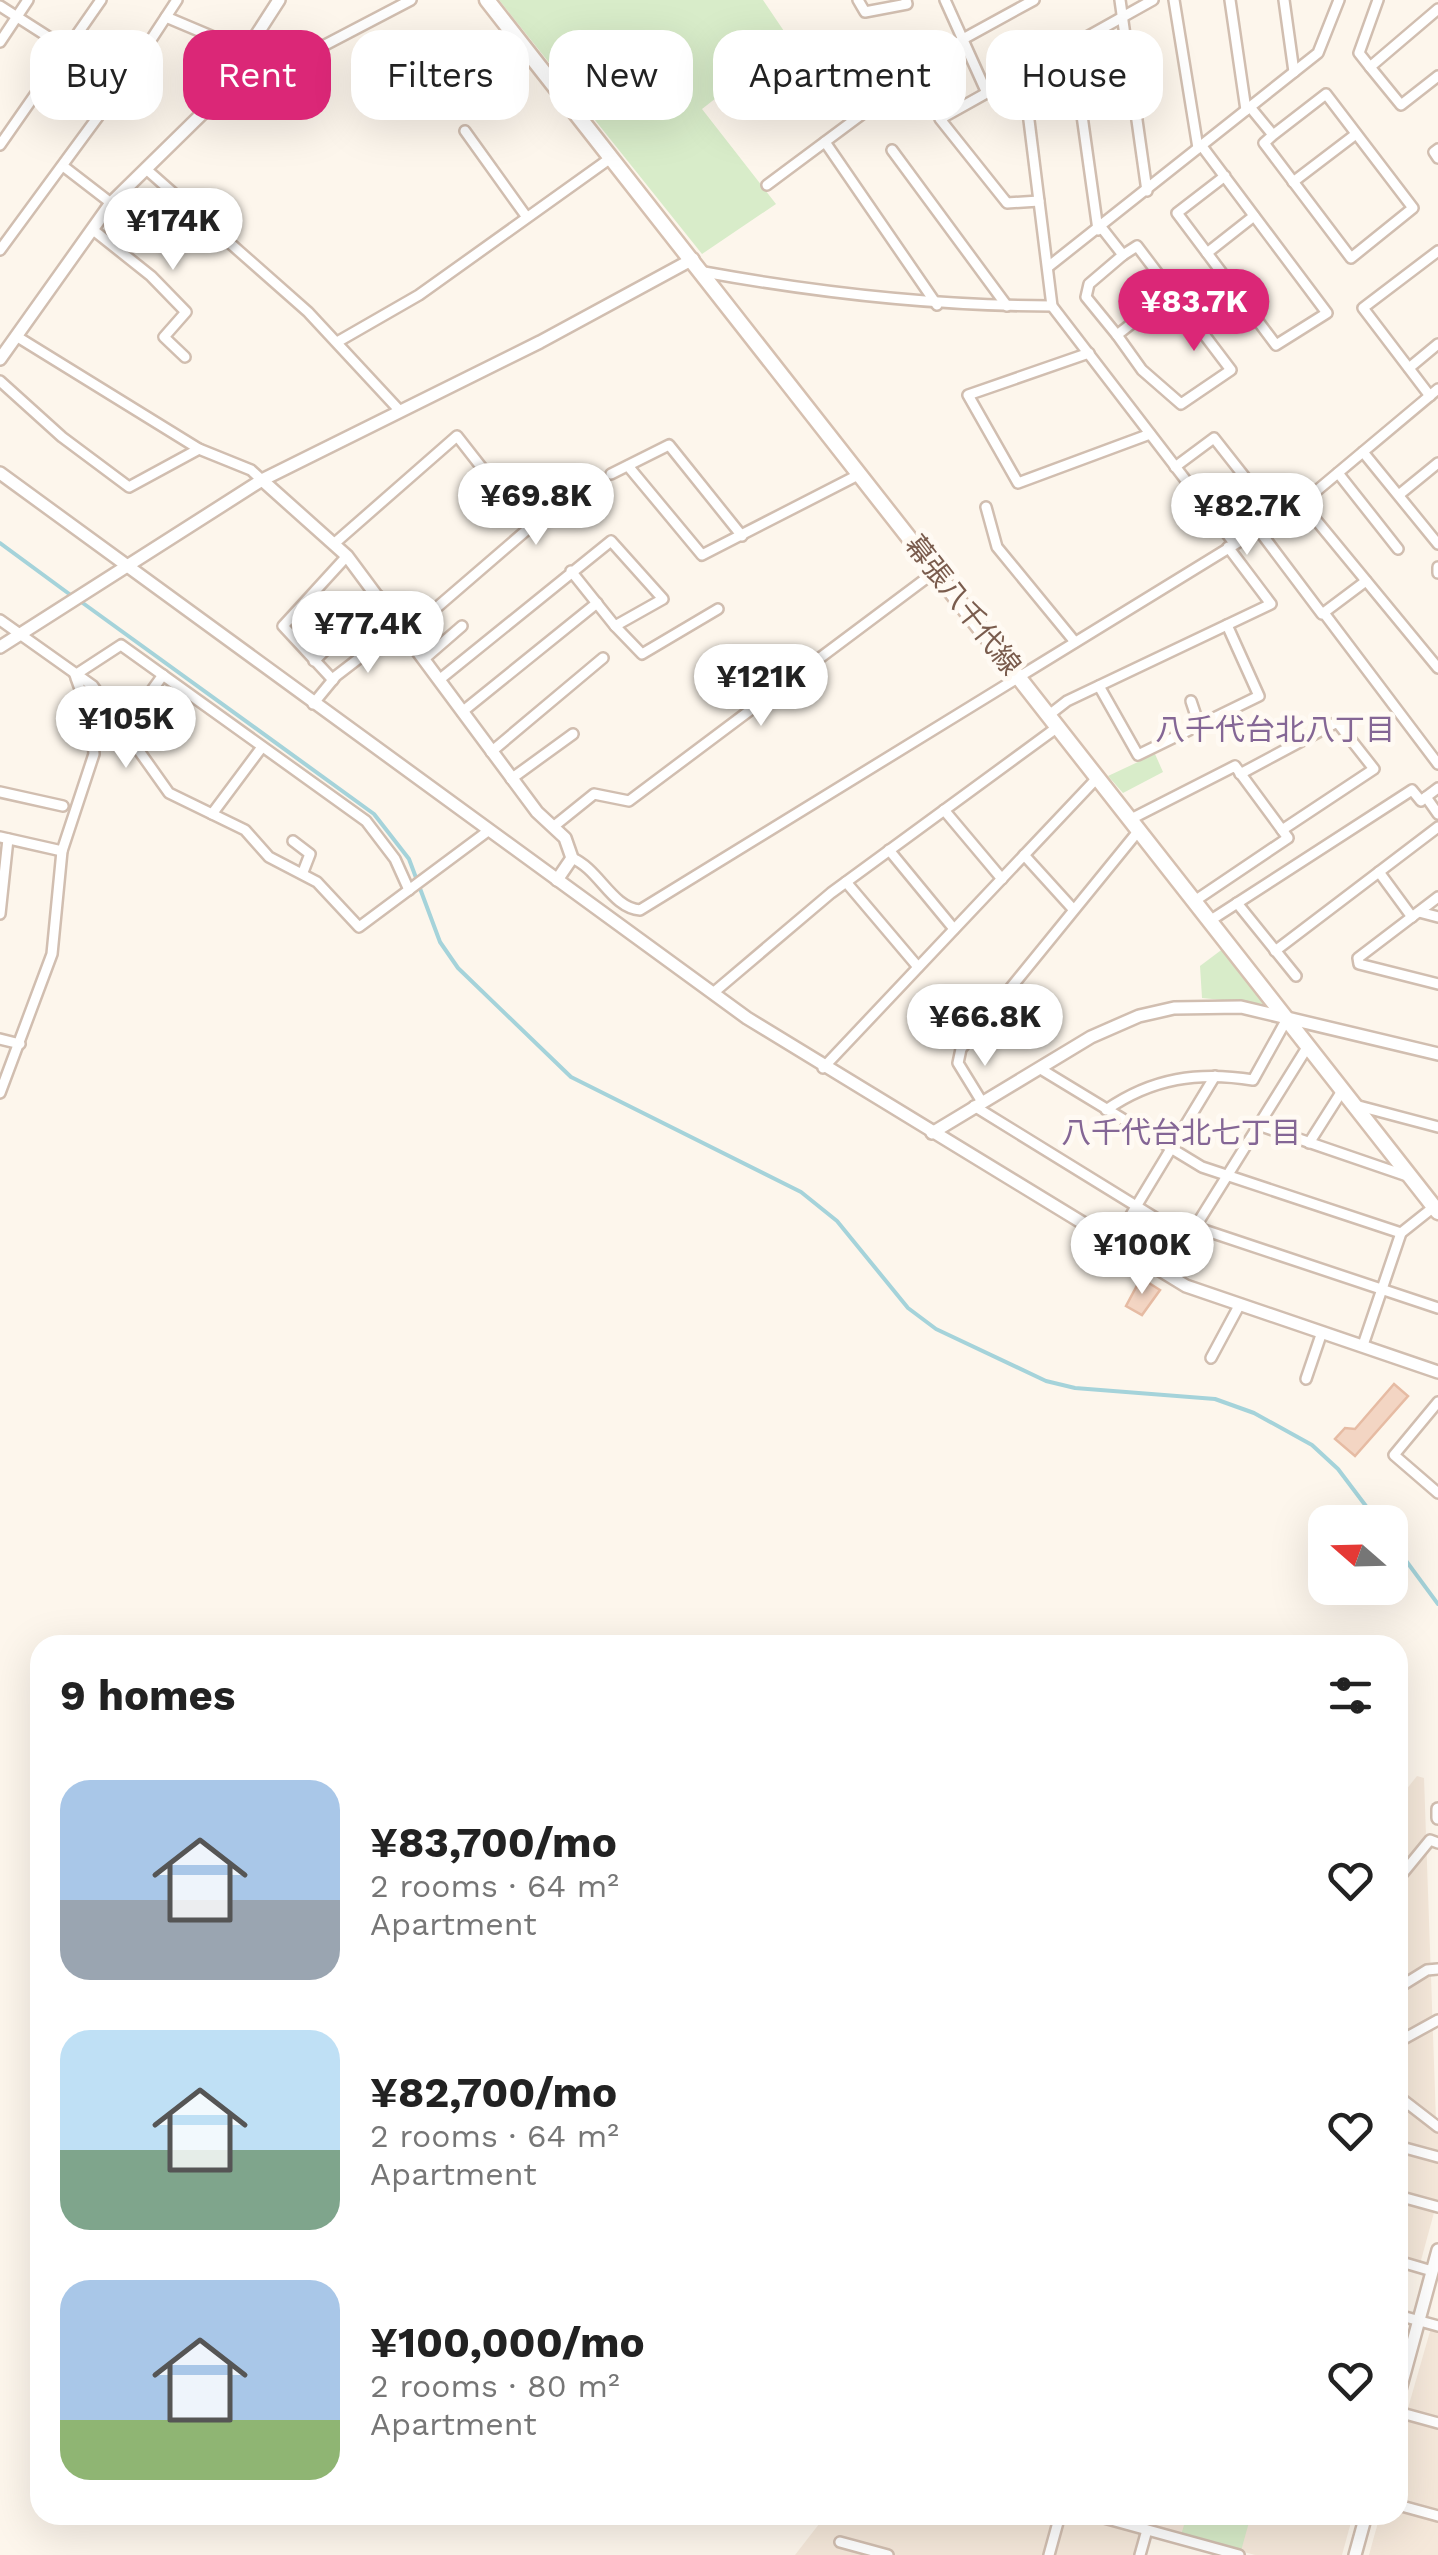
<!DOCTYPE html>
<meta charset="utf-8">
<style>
:root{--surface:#fff;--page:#f2f2f2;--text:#222;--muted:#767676;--accent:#db2777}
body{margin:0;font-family:"Work Sans","Noto Sans JP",sans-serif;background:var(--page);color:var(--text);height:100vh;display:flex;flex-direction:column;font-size:38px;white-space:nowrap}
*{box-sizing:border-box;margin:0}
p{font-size:32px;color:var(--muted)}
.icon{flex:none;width:55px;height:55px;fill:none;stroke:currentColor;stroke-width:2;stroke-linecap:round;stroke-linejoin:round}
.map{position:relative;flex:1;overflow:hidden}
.drawer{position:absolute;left:30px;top:1635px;width:1378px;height:890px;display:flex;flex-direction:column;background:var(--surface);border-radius:30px;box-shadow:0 10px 40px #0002}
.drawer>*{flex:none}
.guide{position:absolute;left:30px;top:30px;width:1380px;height:90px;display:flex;gap:20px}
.needle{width:65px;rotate:290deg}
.fabs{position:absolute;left:1308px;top:1505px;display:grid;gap:20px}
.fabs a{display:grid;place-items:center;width:100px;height:100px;border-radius:20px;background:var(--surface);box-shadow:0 10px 40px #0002;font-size:50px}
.price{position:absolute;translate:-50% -85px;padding:0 22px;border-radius:35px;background:#fff;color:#222;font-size:32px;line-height:65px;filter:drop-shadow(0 2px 5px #0008)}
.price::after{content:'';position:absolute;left:50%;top:60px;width:30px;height:22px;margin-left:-15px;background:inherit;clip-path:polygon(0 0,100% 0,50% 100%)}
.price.active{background:var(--accent);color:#fff}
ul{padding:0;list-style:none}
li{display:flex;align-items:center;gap:30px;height:250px;padding:0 30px}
li span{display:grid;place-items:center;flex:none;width:280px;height:200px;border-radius:30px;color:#555}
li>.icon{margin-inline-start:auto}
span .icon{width:120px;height:120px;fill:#fffc;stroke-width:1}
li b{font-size:42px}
h2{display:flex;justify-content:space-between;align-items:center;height:120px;padding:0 30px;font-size:42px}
.pill{padding:0 35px;border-radius:30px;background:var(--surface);box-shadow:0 10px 40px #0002;font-size:35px;line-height:90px}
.pill.active{background:var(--accent);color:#fff}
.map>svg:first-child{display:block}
.residential{fill:#f5e8da}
.green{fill:#d8ecc9}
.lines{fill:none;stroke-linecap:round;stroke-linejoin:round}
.stream{stroke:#a5d3da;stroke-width:4}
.building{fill:#f3d5c3;stroke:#e6bba3;stroke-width:2.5}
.minor-casing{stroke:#d1beb0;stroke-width:14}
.tertiary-casing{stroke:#d1beb0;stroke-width:16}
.secondary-casing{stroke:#d6c0b0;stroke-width:19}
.minor{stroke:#fff;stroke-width:9}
.tertiary{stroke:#fff;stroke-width:11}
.secondary{stroke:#fff;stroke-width:14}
.labels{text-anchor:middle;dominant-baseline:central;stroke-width:10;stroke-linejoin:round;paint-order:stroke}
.street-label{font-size:28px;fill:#7a5c4d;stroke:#fffaf3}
.neighbourhood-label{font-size:30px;fill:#846695;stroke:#fffaf3}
</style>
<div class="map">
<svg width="1438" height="2555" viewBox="0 0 1438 2555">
<rect width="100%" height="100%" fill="#fdf6ec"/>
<g class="residential">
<path d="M1417,1776L1424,1778L1436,2120L1398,2090V1800Z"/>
<path d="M1398,2101L1438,2131V2153L1398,2145Z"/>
<path d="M1398,2152L1438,2160V2202L1398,2190Z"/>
<path d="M1398,2199L1435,2209L1420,2264L1398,2257Z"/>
<path d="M1431,2328L1438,2330V2418L1408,2408Z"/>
<path d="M1407,2417L1438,2425V2511L1398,2500V2449Z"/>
<path d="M1398,2508L1438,2519V2555H1369L1380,2515H1398Z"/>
<path d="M826,2515H1056L1045,2555H795Z"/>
<path d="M1065,2515L1142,2531L1136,2555H1054Z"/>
<path d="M1108,2515H1353L1342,2555H1255Z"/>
</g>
<g class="green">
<path d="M499,0H763L790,40L702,109L776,204L702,254Z"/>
<path d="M1155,754L1163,772L1123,793L1108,776Z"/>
<path d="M1224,948L1264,999L1263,1004L1202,998L1200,966Z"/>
<path d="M1187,2515H1251L1241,2551L1181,2535Z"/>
</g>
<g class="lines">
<g class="stream">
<path d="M0,543L72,596"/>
<path d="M80,601L374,814L409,859L440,942L458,968L571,1077L801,1192L837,1221L908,1308L936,1329L1046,1381L1075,1388L1215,1399L1254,1413L1312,1445L1338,1469L1378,1522"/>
<path d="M1390,1539L1438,1604"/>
</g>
</g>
<g class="building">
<path d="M1141,1278L1160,1290L1142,1315L1126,1306Z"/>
<path d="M1394,1384L1408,1396L1355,1456L1335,1439L1345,1428L1355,1429Z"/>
</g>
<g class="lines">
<g class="minor-casing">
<g id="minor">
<path d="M858,0L865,12L907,4L906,0"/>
<path d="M945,0L986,91"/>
<path d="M1120,0L1147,191"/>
<path d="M1174,0L1198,148"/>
<path d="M1230,0L1246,110"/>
<path d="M1284,0L1294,72"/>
<path d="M0,6L122,84"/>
<path d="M1438,9L1370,67L1401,105L1438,76"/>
<path d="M166,17L249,52"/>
<path d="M0,42L28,0"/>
<path d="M1072,44L1098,230"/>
<path d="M1370,67L1359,53L1378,0"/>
<path d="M1023,72L1052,306L1234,543"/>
<path d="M214,103L411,0"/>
<path d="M1250,107L1273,135L1326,94L1413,208L1351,258L1264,143L1273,135"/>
<path d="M465,131L526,216"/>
<path d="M825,142L937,305"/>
<path d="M0,145L101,0"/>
<path d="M1201,145L1327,313L1276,345L1177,213L1225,176"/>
<path d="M1438,149L1434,152L1438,158"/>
<path d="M892,150L1007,306"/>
<path d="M63,166L111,203"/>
<path d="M146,169L308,312L400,411"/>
<path d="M1293,182L1356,134"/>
<path d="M767,185L963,39L1034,0"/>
<path d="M1039,201L1007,203L940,119L1153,0"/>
<path d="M1101,227L1123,255L1137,246L1231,370L1181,404L1142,370L1117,335L1172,292"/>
<path d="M92,229L151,276L186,312L164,337L185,357"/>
<path d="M0,250L122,84L177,0"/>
<path d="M1207,253L1254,216"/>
<path d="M1048,267L1318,53L1339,0"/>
<path d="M704,272C820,293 934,306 1052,306"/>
<path d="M1117,335L1086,297L1089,284L1123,255"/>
<path d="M16,336L199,449L251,470L262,480"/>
<path d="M339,341L419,295L612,157"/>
<path d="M1089,353L968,395L1018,483L1150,434"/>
<path d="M1409,368L1438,344"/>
<path d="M0,381L62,437L129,487L199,449"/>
<path d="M1430,396L1363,308L1438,251"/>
<path d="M1363,452L1438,544"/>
<path d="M628,466L702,555L860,474"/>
<path d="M1175,467L1214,438L1277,518"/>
<path d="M1338,473L1398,549"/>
<path d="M611,474L669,445L742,536"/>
<path d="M1400,494L1438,463"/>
<path d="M1302,503L1438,668"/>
<path d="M986,507L997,547L1075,642"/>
<path d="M1258,529L1322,614L1366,581"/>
<path d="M336,542L457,436L529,528L406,634"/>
<path d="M1438,567V573"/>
<path d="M1324,613L1438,764"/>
<path d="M0,620L93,686L169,793L245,830L269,857L317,882L359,927L488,831"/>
<path d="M615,626L642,654L718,609"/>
<path d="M424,659L462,626"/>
<path d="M314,661L380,597"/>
<path d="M75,675L121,645L366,821L395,859L409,890"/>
<path d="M333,680L283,626L347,556"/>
<path d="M439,680L611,541L663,599L615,626L571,571"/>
<path d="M1099,686L1138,755L1259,696L1227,625"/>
<path d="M147,697L163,675"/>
<path d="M1191,701L1199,725"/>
<path d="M313,704L336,676L401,626"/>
<path d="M462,712L597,603"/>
<path d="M1049,715L1067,701L1271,604L1228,547"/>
<path d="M491,752L603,658"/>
<path d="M1240,774L1337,722L1374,769L1282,830"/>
<path d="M511,779L573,734"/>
<path d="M0,792L63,806"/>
<path d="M1426,797L1438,788"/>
<path d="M944,810L1002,879"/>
<path d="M212,814L262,747"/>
<path d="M1131,819L1235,766L1288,838L1196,900"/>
<path d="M553,827L594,794L629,801L936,571"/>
<path d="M0,837L62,851"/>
<path d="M293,841L310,854L303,872"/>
<path d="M889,850L954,929"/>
<path d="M1024,855L1073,909"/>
<path d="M572,858C599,869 612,908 640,910L1302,503L1438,389"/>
<path d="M1379,872L1412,917"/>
<path d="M846,882L918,967"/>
<path d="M1438,897L1358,958L1359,964L1438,984"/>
<path d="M1237,903L1296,976"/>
<path d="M1419,912L1438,917"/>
<path d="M0,914L8,839"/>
<path d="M1211,920L1412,790L1421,801L1426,797L1438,814"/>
<path d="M1275,951L1438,827"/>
<path d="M713,993L831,893L1059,726"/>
<path d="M0,1039L20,1044"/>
<path d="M823,1068L1098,777"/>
<path d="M1039,1068L1202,1167L1401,1233"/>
<path d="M0,1093L52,954L62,851L94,754L91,719L76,678"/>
<path d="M982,1102L958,1063L961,1049L1140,829"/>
<path d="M1355,1105L1438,1127"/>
<path d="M974,1106L1188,1238"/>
<path d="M1106,1110C1152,1078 1199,1071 1253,1080L1288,1017"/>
<path d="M1258,1125L1407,1176"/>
<path d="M1309,1143L1342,1091"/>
<path d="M1195,1227L1438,1308"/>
<path d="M1114,1243L1215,1076"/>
<path d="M1166,1274L1308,1046"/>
<path d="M1363,1345L1401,1233L1435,1206"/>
<path d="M1211,1358L1240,1304"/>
<path d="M1306,1379L1322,1332"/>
<path d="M1438,1402L1394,1455L1438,1493"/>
<path d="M1398,1870L1403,1873L1430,1840L1438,1843"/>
<path d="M1398,1988L1427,1970L1438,1969"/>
<path d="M1398,2042L1438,2020"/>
<path d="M1398,2096L1438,2127"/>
<path d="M1398,2151L1405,2148L1438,2157"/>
<path d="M1398,2196L1438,2207"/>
<path d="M1398,2261L1432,2271"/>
<path d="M1398,2315L1438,2326"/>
<path d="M1398,2412L1438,2423"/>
<path d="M1398,2505L1438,2516"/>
<path d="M1093,2515L1239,2555"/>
<path d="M840,2542L888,2555"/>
<path d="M1049,2555L1060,2515"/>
<path d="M1140,2555L1147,2530"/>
</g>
</g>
<g class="tertiary-casing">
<g id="tertiary">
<path d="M0,359L111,203L212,104L279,0"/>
<path d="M0,473L747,1018L1186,1286L1438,1372"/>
<path d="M262,480L347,556L537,812L565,838L572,858L557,880"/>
<path d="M0,647L262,480L540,342L693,259"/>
<path d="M932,1133L1091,1037L1139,1016L1174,1008L1241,1007L1438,1054"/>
<path d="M1438,1809V1818"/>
<path d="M1398,2397L1438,2250"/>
<path d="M1355,2555L1366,2515"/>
</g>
</g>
<g class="secondary-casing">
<path id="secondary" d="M487,0L1438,1212"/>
</g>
<use href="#minor" class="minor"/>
<use href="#tertiary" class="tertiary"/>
<use href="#secondary" class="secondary"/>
</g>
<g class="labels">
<g class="street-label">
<text transform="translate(963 605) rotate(52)">幕張八千代線</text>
</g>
<g class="neighbourhood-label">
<text x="1275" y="729">八千代台北八丁目</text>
<text x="1181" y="1132">八千代台北七丁目</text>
</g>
</g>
</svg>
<div class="fabs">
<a><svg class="needle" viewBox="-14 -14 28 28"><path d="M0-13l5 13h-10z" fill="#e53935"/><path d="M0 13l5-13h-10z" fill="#767676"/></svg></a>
</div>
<b class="price" style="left:173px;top:273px">¥174K</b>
<b class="price active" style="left:1194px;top:354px">¥83.7K</b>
<b class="price" style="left:536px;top:548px">¥69.8K</b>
<b class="price" style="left:1247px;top:558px">¥82.7K</b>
<b class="price" style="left:368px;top:676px">¥77.4K</b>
<b class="price" style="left:761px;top:729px">¥121K</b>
<b class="price" style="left:126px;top:771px">¥105K</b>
<b class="price" style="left:985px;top:1069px">¥66.8K</b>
<b class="price" style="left:1142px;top:1297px">¥100K</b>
<div class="guide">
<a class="pill">Buy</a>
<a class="pill active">Rent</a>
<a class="pill">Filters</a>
<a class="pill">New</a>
<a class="pill">Apartment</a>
<a class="pill">House</a>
</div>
<section class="drawer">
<h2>9 homes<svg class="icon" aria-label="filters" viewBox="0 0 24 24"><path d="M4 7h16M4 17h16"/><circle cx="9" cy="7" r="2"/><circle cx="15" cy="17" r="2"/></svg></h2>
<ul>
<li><span style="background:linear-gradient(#a9c7e8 60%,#9aa5b1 0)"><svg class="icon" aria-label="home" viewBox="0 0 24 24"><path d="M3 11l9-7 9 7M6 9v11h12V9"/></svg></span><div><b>¥83,700/mo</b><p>2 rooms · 64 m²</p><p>Apartment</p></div><svg class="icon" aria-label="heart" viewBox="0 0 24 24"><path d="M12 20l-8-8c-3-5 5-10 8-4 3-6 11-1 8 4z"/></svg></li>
<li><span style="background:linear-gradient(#bfe0f5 60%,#7fa58c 0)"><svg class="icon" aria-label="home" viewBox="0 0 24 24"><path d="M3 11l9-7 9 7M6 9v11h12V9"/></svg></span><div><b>¥82,700/mo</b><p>2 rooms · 64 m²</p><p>Apartment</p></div><svg class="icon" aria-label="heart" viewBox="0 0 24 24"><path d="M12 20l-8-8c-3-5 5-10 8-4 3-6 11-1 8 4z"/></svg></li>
<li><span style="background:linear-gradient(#a9c7e8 70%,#8fb573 0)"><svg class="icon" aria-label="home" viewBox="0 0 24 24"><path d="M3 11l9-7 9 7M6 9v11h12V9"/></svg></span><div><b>¥100,000/mo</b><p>2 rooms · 80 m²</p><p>Apartment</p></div><svg class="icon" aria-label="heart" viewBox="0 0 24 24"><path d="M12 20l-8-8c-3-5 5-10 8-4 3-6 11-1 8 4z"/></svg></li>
</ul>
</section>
</div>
